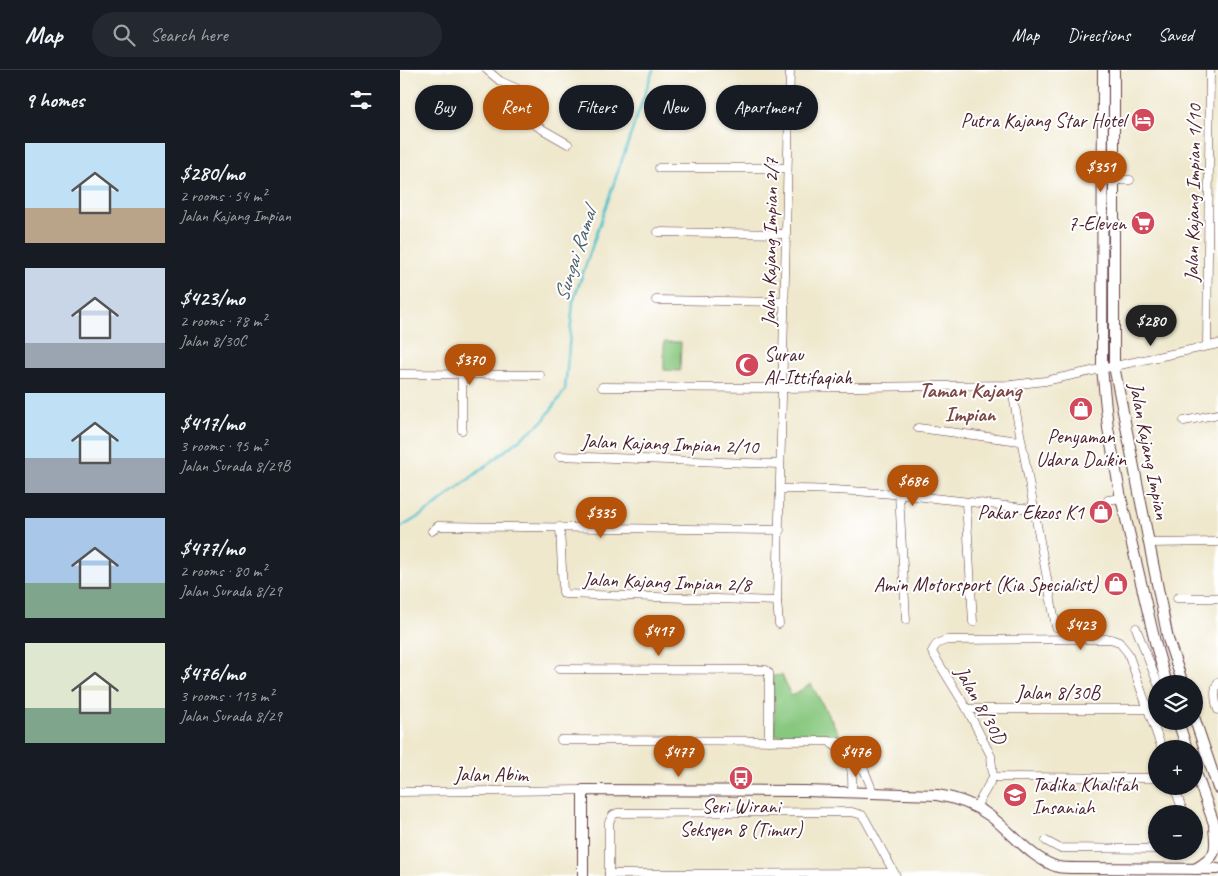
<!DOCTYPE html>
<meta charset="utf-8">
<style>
:root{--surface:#171b24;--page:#242831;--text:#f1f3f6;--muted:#9ea1a6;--line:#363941;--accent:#b45309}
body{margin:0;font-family:Caveat,sans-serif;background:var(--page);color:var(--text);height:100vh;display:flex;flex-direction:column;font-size:19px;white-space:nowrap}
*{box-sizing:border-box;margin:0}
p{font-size:16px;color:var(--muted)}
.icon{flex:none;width:28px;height:28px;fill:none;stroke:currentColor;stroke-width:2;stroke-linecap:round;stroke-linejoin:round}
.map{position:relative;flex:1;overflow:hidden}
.side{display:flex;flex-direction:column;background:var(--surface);width:400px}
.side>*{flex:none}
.banner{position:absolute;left:15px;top:15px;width:475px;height:45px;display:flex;gap:10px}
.tools{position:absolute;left:748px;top:605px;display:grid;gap:10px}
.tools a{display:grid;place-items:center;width:55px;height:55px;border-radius:50%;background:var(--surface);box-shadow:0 1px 4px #0004;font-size:25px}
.price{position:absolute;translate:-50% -42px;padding:0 11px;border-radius:18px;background:var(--accent);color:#fff;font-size:16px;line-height:32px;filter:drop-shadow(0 1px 2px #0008)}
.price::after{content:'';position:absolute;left:50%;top:30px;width:15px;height:11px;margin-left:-8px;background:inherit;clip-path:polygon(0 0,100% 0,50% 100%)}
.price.on{background:#222;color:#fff}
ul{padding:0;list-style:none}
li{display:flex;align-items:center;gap:15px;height:125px;padding:0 25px}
li span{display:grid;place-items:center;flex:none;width:140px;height:100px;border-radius:0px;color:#555}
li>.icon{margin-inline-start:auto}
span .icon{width:60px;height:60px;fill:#fffc;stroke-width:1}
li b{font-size:21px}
h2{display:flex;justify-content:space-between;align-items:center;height:60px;padding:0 25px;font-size:21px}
.chip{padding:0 18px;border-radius:22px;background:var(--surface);box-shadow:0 1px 4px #0004;font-size:18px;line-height:45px}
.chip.on{background:var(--accent);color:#fff}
header{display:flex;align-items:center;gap:30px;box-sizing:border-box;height:70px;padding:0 25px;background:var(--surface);border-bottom:1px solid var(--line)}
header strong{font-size:24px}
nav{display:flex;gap:28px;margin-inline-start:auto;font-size:18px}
.search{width:350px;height:45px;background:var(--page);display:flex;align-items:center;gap:12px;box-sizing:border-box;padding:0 18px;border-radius:28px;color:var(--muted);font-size:19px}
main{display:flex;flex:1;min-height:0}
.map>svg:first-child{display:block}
.green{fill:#87c77e;stroke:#687354}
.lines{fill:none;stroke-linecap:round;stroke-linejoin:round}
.stream{stroke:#55c2cd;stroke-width:2.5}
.minor-casing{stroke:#633d43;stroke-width:9}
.tertiary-casing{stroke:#633d43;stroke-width:12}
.minor{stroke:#fff;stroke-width:8}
.tertiary{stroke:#fff;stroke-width:10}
.labels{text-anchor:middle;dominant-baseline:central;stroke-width:4;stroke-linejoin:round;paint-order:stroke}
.poi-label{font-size:20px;fill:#4a1f2b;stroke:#fff;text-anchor:end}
.street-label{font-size:20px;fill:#4a1f2b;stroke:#fff}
.water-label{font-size:21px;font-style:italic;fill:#4e606c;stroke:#fff}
.neighbourhood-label{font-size:21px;font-weight:bold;fill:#7c4744;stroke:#fff}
</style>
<header>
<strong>Map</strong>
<div class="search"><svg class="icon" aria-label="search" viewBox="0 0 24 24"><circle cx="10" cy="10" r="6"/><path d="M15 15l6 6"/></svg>Search here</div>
<nav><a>Map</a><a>Directions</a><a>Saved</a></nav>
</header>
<main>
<section class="side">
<h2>9 homes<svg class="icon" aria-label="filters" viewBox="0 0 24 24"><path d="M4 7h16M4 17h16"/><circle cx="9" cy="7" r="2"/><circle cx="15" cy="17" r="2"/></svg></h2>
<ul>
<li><span style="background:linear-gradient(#bfe0f5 65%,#b9a48a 0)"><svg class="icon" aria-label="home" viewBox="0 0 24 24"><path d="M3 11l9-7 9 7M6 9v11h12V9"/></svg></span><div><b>$280/mo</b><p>2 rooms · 54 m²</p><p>Jalan Kajang Impian</p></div></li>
<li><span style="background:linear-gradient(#c9d6e8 75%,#9aa5b1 0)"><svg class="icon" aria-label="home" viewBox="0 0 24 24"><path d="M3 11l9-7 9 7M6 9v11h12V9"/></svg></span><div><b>$423/mo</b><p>2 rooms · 78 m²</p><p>Jalan 8/30C</p></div></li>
<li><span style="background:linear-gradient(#bfe0f5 65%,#9aa5b1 0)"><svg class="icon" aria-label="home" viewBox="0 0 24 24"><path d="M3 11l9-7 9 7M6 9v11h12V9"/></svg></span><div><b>$417/mo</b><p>3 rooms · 95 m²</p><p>Jalan Surada 8/29B</p></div></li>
<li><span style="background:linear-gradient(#a9c7e8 65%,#7fa58c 0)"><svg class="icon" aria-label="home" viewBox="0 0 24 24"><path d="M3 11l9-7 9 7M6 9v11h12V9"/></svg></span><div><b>$477/mo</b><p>2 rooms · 80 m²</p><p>Jalan Surada 8/29</p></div></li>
<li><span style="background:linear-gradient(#dfe7d0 65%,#7fa58c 0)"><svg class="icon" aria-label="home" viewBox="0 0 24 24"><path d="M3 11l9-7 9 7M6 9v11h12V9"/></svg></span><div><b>$476/mo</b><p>3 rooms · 113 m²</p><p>Jalan Surada 8/29</p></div></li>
</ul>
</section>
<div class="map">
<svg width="818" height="806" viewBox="0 0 818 806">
<rect width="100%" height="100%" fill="#fff"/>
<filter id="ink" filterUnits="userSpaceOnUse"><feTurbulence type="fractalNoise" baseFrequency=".02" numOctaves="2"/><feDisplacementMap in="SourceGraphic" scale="10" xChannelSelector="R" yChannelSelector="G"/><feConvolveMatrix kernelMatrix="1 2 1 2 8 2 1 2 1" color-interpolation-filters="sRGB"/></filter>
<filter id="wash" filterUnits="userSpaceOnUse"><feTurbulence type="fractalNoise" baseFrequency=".0096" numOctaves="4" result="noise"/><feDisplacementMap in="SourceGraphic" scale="20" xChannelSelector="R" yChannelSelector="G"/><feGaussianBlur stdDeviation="1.12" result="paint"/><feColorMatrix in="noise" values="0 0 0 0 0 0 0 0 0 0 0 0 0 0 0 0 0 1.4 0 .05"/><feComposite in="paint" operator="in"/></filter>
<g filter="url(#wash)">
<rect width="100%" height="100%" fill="#efe8cd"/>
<g class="green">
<path d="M264,272H281L280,301L264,300Z"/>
<path d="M382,605L391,626L411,614L441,667L375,665L373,606Z"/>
</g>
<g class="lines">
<path class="stream" d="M0,458L31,439L143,351L165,320L173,232L253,0"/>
</g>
</g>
<g filter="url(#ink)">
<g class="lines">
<g class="minor-casing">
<g id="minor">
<path d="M87,0L100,11L136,27L128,51L168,74"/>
<path d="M259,98H387"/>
<path d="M702,110H730"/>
<path d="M258,162L385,164"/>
<path d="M256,230L385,232"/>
<path d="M807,276L810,0"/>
<path d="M0,304L140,305"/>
<path d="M611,315L656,557"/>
<path d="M202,317L383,318L611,315L645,311L818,274"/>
<path d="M784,351L818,344"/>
<path d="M518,358L620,371"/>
<path d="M62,360V304"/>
<path d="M159,386L380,394"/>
<path d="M380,419C465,418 549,430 633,439"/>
<path d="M499,424L506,550"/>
<path d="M708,430L721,428"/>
<path d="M566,432L573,552"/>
<path d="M160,457L163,522L164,524L377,531"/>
<path d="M32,461L38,456L380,460"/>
<path d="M749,473L818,472"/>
<path d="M777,528H818"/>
<path d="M379,554L377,531L390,0"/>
<path d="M736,558L758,614"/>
<path d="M159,599L366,600L369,603V671"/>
<path d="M818,612C813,621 815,631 818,640"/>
<path d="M567,639H749"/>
<path d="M161,670L428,671L446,673L465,702L473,722"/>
<path d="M432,674C452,685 453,701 452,721"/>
<path d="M593,707L591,686L567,639L532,582C535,574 539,572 547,570L711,569L719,572L728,583L762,679"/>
<path d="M593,707L756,708"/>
<path d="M774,716L784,744"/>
<path d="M0,722L183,720"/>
<path d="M576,737L593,707"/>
<path d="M646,771L659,778L756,779"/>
<path d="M209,804L494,803"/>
<path d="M209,806V752L213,745L217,743L452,742L462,745L465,749L496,806"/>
</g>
</g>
<g class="tertiary-casing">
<g id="tertiary">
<path d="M703,0L702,298L708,358L721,428L755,572L767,614"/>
<path d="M714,0V296L768,569L783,614"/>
<path d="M794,647L818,718"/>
<path d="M778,651L787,679"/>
<path d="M794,697L818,765"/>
<path d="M795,799C816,787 817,782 814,758"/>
<path d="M183,806V720L404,721L537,725C556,728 574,734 590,746C612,762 631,789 658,797C664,798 671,798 677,798L818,799"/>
</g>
</g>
<use href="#minor" class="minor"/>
<use href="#tertiary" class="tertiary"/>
</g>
</g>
<defs>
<g id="hotel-disc" transform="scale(1.25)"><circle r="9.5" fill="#d1495b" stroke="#fff"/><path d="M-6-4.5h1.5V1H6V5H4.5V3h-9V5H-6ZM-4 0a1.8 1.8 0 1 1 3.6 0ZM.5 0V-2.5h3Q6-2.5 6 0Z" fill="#fff"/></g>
<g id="supermarket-disc" transform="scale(1.25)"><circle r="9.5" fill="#d1495b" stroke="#fff"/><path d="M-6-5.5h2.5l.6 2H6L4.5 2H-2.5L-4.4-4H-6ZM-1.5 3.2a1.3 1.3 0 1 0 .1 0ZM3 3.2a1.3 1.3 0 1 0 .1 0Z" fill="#fff"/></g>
<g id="mosque-disc" transform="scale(1.25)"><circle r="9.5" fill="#d1495b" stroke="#fff"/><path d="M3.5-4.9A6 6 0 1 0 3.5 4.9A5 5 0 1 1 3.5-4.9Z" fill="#fff"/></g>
<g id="shop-disc" transform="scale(1.25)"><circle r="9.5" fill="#d1495b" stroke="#fff"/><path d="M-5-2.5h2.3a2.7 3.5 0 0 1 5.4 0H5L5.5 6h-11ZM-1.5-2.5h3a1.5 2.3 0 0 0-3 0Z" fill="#fff"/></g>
<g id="bus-disc" transform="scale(1.25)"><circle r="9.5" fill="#d1495b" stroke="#fff"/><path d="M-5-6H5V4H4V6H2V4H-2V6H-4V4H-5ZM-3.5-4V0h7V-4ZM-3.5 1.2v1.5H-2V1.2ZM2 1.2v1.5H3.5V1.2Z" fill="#fff"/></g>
<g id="school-disc" transform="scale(1.25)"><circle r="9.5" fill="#d1495b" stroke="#fff"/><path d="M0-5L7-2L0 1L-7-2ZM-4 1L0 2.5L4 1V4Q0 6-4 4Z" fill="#fff"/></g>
</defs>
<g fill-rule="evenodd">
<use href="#hotel-disc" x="743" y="50"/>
<use href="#supermarket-disc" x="743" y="153"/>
<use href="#mosque-disc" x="347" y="295"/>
<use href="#shop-disc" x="681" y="339"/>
<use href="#shop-disc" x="701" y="442"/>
<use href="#shop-disc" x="716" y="514"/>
<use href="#bus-disc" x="341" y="708"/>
<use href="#school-disc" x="615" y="725"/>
</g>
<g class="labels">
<g class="poi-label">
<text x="726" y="50">Putra Kajang Star Hotel</text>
<text x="726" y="153">7-Eleven</text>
<text x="364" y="284" text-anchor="start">Surau<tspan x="364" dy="23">Al-Ittifaqiah</tspan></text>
<text x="681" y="366" text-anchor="middle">Penyaman<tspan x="681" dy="23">Udara Daikin</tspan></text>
<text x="684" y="442">Pakar Ekzos K1</text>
<text x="698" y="514">Amin Motorsport (Kia Specialist)</text>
<text x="632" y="714" text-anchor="start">Tadika Khalifah<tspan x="632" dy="23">Insaniah</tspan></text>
<text x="341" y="736" text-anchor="middle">Seri Wirani<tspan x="341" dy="23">Seksyen 8 (Timur)</tspan></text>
</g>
<g class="street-label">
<text transform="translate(793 123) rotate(-89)">Jalan Kajang Impian 1/10</text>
<text transform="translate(370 172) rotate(-89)">Jalan Kajang Impian 2/7</text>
<text transform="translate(270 374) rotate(2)">Jalan Kajang Impian 2/10</text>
<text transform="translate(749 381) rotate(79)">Jalan Kajang Impian</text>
<text transform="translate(267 512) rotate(2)">Jalan Kajang Impian 2/8</text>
<text x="658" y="622">Jalan 8/30B</text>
<text transform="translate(581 635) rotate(61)">Jalan 8/30D</text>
<text x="91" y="704">Jalan Abim</text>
</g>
<g class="water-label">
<text transform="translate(175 185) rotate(-72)">Sungai Ramal</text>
</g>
<g class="neighbourhood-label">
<text x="570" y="320">Taman Kajang<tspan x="570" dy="24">Impian</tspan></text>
</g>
</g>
</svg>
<div class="tools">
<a><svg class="icon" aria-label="layers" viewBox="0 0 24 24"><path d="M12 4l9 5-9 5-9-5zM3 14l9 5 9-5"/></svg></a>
<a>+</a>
<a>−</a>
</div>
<b class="price" style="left:701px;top:123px">$351</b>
<b class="price on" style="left:751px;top:277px">$280</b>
<b class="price" style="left:70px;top:316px">$370</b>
<b class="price" style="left:513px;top:437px">$686</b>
<b class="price" style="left:201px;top:469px">$335</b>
<b class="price" style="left:681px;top:581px">$423</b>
<b class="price" style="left:259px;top:587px">$417</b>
<b class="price" style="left:279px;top:708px">$477</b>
<b class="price" style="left:456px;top:708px">$476</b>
<div class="banner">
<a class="chip">Buy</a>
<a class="chip on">Rent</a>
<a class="chip">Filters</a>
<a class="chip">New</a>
<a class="chip">Apartment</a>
</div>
</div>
</main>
